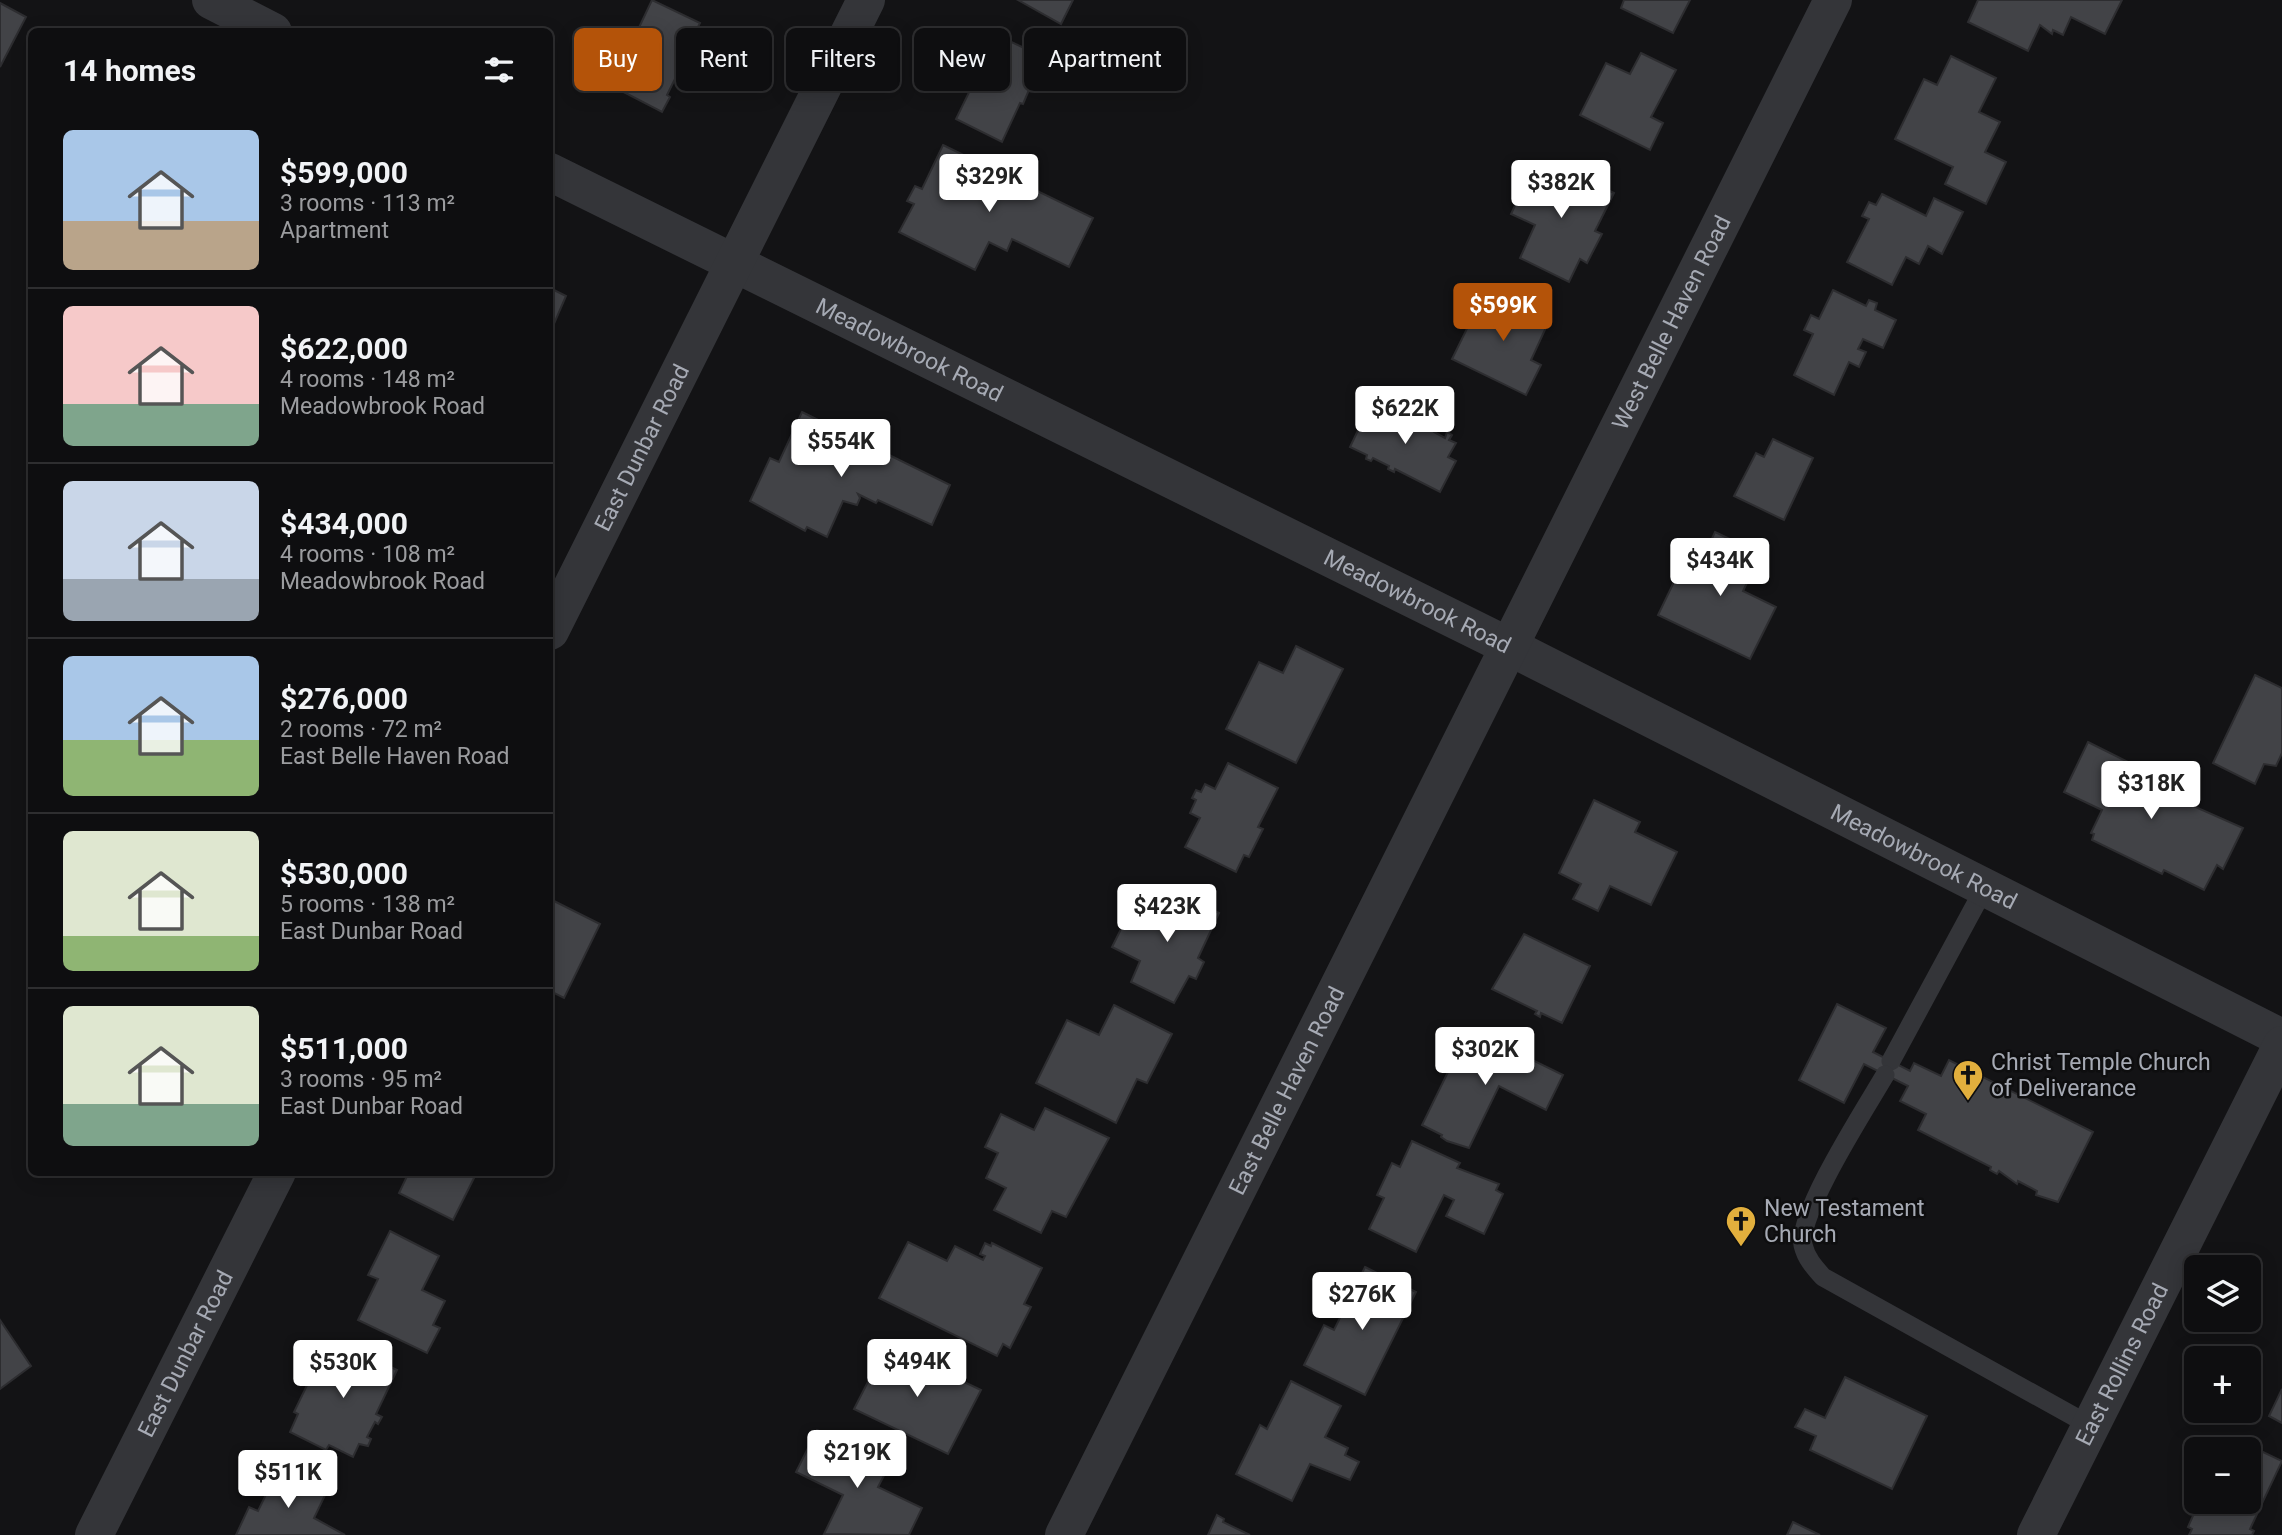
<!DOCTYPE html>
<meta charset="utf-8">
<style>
:root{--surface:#0e0e10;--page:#1c1c1e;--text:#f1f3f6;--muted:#9b9c9f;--line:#2e2e30;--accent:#b45309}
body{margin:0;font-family:Roboto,sans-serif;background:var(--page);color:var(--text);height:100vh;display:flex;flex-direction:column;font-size:26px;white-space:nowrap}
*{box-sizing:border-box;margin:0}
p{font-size:23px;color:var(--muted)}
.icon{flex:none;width:38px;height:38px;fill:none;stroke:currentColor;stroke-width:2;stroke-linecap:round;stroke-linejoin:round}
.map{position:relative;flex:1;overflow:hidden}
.drawer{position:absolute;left:28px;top:28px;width:525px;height:1148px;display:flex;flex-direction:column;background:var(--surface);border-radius:10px;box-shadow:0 4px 18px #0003,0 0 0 2px var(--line)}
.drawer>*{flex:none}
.banner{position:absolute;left:574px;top:28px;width:665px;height:63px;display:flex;gap:14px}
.fabs{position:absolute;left:2184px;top:1255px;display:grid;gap:14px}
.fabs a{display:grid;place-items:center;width:77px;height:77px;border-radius:10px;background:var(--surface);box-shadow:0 4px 18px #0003,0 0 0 2px var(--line);font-size:35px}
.price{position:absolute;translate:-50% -60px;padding:0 16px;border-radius:7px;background:#fff;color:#222;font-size:23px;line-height:46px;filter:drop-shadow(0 2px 4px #0008)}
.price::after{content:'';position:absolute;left:50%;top:42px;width:21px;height:16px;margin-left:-10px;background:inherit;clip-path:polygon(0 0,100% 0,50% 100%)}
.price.selected{background:var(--accent);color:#fff}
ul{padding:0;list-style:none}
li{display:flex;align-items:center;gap:21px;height:175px;padding:0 35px}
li+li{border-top:2px solid var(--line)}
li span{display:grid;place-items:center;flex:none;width:196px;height:140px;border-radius:10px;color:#555}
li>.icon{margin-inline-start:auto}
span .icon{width:84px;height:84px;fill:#fffc;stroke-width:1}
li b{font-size:30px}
h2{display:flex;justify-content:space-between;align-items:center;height:84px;padding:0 35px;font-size:30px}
.chip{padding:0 24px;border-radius:10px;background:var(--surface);box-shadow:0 4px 18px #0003,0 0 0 2px var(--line);font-size:24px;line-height:63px}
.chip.selected{background:var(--accent);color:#fff}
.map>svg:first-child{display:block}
.building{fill:#424347;stroke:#2d2d30;stroke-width:2}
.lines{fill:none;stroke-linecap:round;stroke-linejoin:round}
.service{stroke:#343539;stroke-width:19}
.minor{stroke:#343539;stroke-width:38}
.labels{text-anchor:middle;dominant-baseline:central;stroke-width:5;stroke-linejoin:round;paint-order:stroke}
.street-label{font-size:23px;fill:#a6aab4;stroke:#0e0e0f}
.poi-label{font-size:23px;fill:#a6aab4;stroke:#0e0e0f;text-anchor:start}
</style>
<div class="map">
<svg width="2282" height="1535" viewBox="0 0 2282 1535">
<rect width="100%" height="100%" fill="#131315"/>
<g class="building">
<path d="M652,0L700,23L676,70L679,71L667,95L670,97L662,112L610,85L622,60L617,57L630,31L636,34Z"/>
<path d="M1018,0H1073L1061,24Z"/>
<path d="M1624,0H1690L1673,33L1621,8Z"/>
<path d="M1978,0H2122L2105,34L2071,17L2063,35L2053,30L2052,34L2040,25L2028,51L1968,22Z"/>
<path d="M0,3L26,17L0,67Z"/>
<path d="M999,36L1043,57L1023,104L1020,103L1002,142L956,119L976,78L972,76L980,59L986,62Z"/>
<path d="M1641,53L1676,70L1651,117L1663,123L1650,150L1580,115L1606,63L1630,74Z"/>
<path d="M1951,56L1996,78L1979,112L2000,122L1985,152L2006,162L1986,204L1945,184L1953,167L1895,139L1924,79L1937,85Z"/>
<path d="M943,145L1093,218L1069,267L1012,239L1007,251L989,242L975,270L899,232L914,204L907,201L915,186L922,189Z"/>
<path d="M1535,164L1563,178L1567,170L1614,193L1595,231L1602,234L1587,263L1580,259L1569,282L1520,258L1535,225L1511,214Z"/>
<path d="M1882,194L1926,216L1934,198L1963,212L1942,254L1928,246L1919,264L1906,257L1892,285L1847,262L1869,219L1862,216L1869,202L1876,205Z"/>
<path d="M550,288L566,296L550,333Z"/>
<path d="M1486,290L1549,321L1531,360L1541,365L1526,395L1452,359Z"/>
<path d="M1833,290L1866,306L1869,300L1877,303L1875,310L1896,320L1883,348L1863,339L1858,349L1866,352L1859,367L1849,362L1834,395L1794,375L1813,334L1804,330L1811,315L1819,319Z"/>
<path d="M1372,401L1430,430L1435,429L1434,432L1445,438L1447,432L1452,435L1449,440L1456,443L1448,457L1456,461L1440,492L1395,469L1394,472L1388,469L1389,466L1373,458L1371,461L1366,459L1367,455L1350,447Z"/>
<path d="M802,412L950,485L932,525L878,500L876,503L858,494L860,498L857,505L843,501L827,537L807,527L805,531L750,501L770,458L779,462Z"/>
<path d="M1773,439L1813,458L1784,520L1734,496L1756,453L1764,457Z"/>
<path d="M1715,532L1761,554L1743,591L1776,607L1750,659L1658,615L1686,557L1700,564Z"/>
<path d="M1296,646L1343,669L1296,763L1226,729L1259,662L1283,673Z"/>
<path d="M2255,675L2282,688V753L2276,766L2264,764L2255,784L2213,763Z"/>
<path d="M2088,742L2136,766L2130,778L2243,828L2223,869L2217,865L2204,890L2164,870L2162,874L2092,840L2094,834L2091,833L2102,810L2064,792Z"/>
<path d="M1228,763L1278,788L1258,827L1263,829L1249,857L1244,855L1236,872L1185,847L1200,818L1190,813L1196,800L1192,798L1196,790L1201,792L1205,784L1215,789Z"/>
<path d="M1594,800L1640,822L1635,832L1677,852L1651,905L1610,886L1598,911L1573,899L1581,884L1559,873Z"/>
<path d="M1174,892L1219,913L1198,958L1204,962L1196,979L1189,976L1174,1003L1131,982L1140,961L1112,947L1134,903L1162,917Z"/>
<path d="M552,900L600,924L564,998L550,991Z"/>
<path d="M1524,934L1590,966L1562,1023L1541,1013L1540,1017L1535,1014L1537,1011L1492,989Z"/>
<path d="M1837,1004L1886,1028L1873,1052L1910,1071L1914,1063L1941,1076L1949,1060L2093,1132L2058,1202L2036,1195L2037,1191L2018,1181L2017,1184L1999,1171L1997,1174L1990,1170L1991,1167L1918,1130L1926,1114L1900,1101L1908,1086L1864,1064L1844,1103L1799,1080Z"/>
<path d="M1114,1005L1172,1034L1147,1083L1137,1079L1116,1123L1036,1083L1067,1020L1099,1035Z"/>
<path d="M1469,1029L1563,1075L1546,1110L1499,1086L1469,1148L1447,1141L1441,1137L1442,1135L1422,1125Z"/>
<path d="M1045,1108L1109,1138L1066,1217L1052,1211L1041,1233L994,1210L1006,1188L986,1178L998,1153L985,1147L1001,1114L1034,1130Z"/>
<path d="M1412,1141L1460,1163L1457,1168L1499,1184L1496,1190L1503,1194L1484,1234L1446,1216L1454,1200L1444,1195L1416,1252L1369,1229L1384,1198L1377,1195L1392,1163L1400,1167Z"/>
<path d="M409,1172H477L453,1220L399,1193Z"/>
<path d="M390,1231L439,1256L422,1290L445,1301L433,1325L440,1328L427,1353L358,1320L378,1279L368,1275Z"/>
<path d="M908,1242L947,1261L955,1246L983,1260L985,1256L980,1254L985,1243L991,1246L992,1243L1042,1268L1024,1304L1031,1307L1010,1348L1003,1344L997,1356L879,1298Z"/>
<path d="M1365,1267L1416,1292L1365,1395L1304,1365L1324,1325L1334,1330Z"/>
<path d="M0,1320L31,1366L0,1389Z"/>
<path d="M337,1341L397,1370L376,1414L382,1417L378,1424L375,1422L367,1437L371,1439L368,1446L359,1444L353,1457L329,1445L326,1450L290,1432L298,1414L294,1412L314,1371L318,1372L325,1359L328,1360L332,1351L330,1350Z"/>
<path d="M886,1345L893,1349L895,1346L898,1348L897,1350L981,1390L948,1454L854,1409L876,1366L873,1365Z"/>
<path d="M1845,1377L1927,1416L1892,1489L1810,1450L1816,1436L1795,1427L1805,1409L1825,1418Z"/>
<path d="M1291,1381L1341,1406L1325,1437L1348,1448L1345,1455L1359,1462L1350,1480L1310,1464L1292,1501L1236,1474L1260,1425L1267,1429Z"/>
<path d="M2282,1389V1423L2269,1416Z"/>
<path d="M817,1430L889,1466L878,1487L922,1508L909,1535L824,1534L843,1495L796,1472Z"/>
<path d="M2240,1441L2282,1461L2250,1529L2254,1531L2252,1535H2189L2192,1529L2188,1527L2199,1502H2249V1449H2237Z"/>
<path d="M279,1468L327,1491L314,1518L345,1535H236L249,1507L258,1511Z"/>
<path d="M1217,1515L1224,1519L1223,1522L1250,1535H1208Z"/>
<path d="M1793,1522L1820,1535H1787Z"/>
</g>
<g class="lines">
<g class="service">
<path d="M1891,1061L1985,887"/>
<path d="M1885,1075C1867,1106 1797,1214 1803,1245C1806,1258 1814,1267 1823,1277L2091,1426"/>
</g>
<g class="minor">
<path d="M211,0L273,32"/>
<path id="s1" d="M550,172L1508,646L2282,1038"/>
<path id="s2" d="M550,631L866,0"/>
<path id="s3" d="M94,1535L277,1172"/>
<path id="s4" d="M1064,1535L1833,0"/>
<path id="s5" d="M2036,1535L2282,1045"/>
</g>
</g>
<defs>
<g id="church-pin" transform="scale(1.575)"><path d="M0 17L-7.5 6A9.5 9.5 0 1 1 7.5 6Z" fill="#e2af3d" stroke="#0e0e0f"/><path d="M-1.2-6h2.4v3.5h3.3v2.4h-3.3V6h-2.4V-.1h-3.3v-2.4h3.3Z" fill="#111"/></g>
</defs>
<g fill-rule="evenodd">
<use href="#church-pin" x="1968" y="1075"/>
<use href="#church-pin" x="1741" y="1221"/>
</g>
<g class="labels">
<g class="street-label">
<text stroke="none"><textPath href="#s4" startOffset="1356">West Belle Haven Road</textPath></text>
<text stroke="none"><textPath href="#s1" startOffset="401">Meadowbrook Road</textPath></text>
<text stroke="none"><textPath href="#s2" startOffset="205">East Dunbar Road</textPath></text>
<text stroke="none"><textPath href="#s1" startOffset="968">Meadowbrook Road</textPath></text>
<text stroke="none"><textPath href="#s1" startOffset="1535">Meadowbrook Road</textPath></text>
<text stroke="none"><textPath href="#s4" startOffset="497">East Belle Haven Road</textPath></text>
<text stroke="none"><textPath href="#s3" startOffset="203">East Dunbar Road</textPath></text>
<text stroke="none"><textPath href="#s5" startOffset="191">East Rollins Road</textPath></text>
</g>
<g class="poi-label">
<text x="1991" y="1062">Christ Temple Church<tspan x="1991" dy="26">of Deliverance</tspan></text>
<text x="1764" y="1208">New Testament<tspan x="1764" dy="26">Church</tspan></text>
</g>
</g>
</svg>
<div class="fabs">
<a><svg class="icon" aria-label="layers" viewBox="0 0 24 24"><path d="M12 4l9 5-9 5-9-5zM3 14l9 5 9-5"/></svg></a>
<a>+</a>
<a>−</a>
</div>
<b class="price" style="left:989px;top:214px">$329K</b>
<b class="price" style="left:1561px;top:220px">$382K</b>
<b class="price selected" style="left:1503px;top:343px">$599K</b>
<b class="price" style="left:1405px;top:446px">$622K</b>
<b class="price" style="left:841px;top:479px">$554K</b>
<b class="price" style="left:1720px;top:598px">$434K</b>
<b class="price" style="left:2151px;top:821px">$318K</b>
<b class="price" style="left:1167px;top:944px">$423K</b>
<b class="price" style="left:1485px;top:1087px">$302K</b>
<b class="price" style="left:1362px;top:1332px">$276K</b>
<b class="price" style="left:917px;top:1399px">$494K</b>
<b class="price" style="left:343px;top:1400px">$530K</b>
<b class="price" style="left:857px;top:1490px">$219K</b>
<b class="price" style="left:288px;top:1510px">$511K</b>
<div class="banner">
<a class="chip selected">Buy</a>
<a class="chip">Rent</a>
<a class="chip">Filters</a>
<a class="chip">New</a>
<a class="chip">Apartment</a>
</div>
<section class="drawer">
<h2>14 homes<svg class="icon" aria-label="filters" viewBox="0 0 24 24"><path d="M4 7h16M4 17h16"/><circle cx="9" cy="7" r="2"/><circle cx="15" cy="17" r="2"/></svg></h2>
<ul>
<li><span style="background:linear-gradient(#a9c7e8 65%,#b9a48a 0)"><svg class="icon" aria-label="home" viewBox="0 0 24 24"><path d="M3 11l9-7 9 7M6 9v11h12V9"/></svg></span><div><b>$599,000</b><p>3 rooms · 113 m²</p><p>Apartment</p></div></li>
<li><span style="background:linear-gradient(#f6c9c9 70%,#7fa58c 0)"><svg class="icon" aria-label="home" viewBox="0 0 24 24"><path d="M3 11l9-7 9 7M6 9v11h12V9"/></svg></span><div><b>$622,000</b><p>4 rooms · 148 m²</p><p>Meadowbrook Road</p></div></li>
<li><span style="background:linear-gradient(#c9d6e8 70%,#9aa5b1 0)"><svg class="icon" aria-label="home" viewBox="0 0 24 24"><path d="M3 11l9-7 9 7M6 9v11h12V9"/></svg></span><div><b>$434,000</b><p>4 rooms · 108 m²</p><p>Meadowbrook Road</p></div></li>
<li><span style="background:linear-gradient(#a9c7e8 60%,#8fb573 0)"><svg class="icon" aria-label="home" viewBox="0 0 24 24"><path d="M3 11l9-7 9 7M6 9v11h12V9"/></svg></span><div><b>$276,000</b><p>2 rooms · 72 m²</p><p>East Belle Haven Road</p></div></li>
<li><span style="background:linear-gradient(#dfe7d0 75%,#8fb573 0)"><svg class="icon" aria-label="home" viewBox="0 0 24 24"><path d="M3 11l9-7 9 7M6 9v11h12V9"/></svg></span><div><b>$530,000</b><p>5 rooms · 138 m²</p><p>East Dunbar Road</p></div></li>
<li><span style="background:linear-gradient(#dfe7d0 70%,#7fa58c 0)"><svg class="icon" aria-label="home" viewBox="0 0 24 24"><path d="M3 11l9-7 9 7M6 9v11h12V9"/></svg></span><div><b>$511,000</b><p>3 rooms · 95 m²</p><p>East Dunbar Road</p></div></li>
</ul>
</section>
</div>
